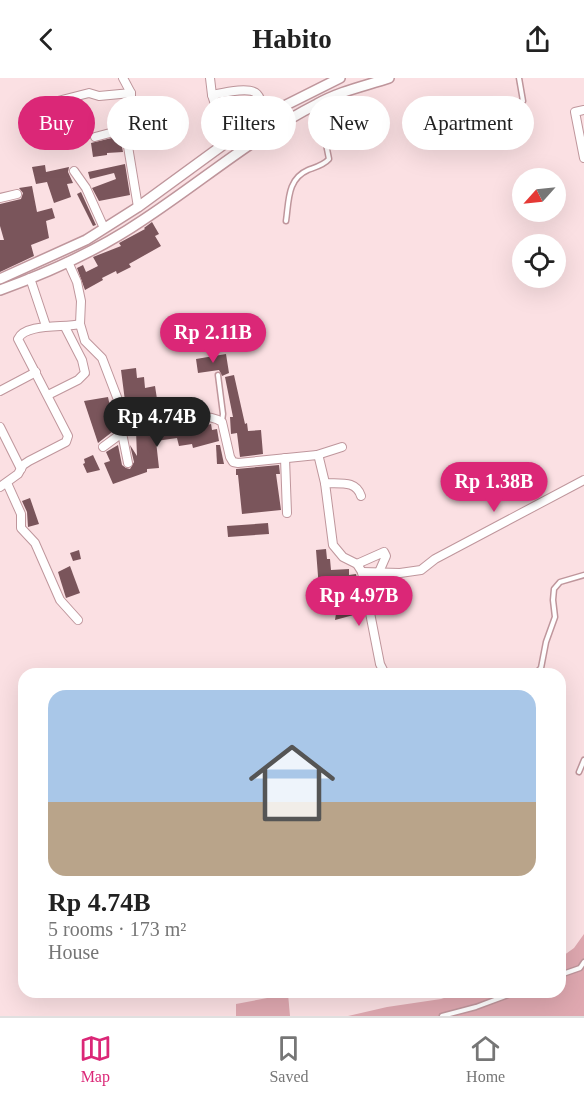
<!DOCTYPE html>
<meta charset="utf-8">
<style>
:root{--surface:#fff;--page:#f2f2f2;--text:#222;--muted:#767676;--line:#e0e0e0;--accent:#db2777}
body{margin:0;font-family:"Times New Roman",serif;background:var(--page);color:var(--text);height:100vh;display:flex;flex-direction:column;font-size:22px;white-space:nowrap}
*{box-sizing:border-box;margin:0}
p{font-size:20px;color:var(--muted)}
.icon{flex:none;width:33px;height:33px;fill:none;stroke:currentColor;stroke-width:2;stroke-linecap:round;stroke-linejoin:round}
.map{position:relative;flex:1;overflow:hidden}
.drawer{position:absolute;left:18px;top:590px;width:548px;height:330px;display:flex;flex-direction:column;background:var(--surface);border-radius:18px;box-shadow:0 6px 24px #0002}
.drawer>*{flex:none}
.hud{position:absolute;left:18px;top:18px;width:549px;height:54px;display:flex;gap:12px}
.needle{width:39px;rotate:243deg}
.buttons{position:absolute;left:512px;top:90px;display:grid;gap:12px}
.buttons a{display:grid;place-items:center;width:54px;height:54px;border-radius:50%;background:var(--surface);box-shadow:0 6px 24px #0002;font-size:30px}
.price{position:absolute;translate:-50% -51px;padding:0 14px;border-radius:21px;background:var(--accent);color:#fff;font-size:20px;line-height:39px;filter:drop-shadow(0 2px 3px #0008)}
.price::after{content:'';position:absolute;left:50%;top:36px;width:18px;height:14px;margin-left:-9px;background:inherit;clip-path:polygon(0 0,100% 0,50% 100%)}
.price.current{background:#222;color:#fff}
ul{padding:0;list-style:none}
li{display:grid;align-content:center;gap:12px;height:318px;padding:0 30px}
li span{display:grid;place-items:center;height:186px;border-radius:18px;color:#555}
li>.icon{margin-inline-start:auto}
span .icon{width:108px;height:108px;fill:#fffc;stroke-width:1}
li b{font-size:26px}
.chip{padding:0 21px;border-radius:27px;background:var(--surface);box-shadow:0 6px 24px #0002;font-size:21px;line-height:54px}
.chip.current{background:var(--accent);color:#fff}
header{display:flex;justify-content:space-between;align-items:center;height:78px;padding:0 30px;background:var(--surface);font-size:27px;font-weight:700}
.tab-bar{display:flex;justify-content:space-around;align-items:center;height:84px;border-top:2px solid var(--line);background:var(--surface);font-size:16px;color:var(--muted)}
.tab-bar a{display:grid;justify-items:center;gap:3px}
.tab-bar .current{color:var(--accent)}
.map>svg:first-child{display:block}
.green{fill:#dfa8b0}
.building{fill:#7a555b}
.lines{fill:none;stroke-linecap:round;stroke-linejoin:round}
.service-casing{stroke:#bf969c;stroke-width:7}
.minor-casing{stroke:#bf969c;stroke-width:10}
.tertiary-casing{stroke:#bf969c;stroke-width:12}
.service{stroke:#fff;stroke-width:4}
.minor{stroke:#fff;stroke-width:8}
.tertiary{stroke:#fff;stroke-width:9}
</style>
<header><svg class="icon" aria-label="back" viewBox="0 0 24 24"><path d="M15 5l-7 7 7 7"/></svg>Habito<svg class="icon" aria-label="share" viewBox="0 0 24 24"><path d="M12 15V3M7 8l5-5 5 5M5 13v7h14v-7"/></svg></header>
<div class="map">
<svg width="584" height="938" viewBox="0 0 584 938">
<rect width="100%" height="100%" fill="#fbe0e3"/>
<g class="green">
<path d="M584,856V938H348L387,929L441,921L461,914H560V880L574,870Z"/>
<path d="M288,916L290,938H236V926Z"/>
</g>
<g class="building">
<path d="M120,58L123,74L107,75V77L93,79L91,65Z"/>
<path d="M125,86L130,117L99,123L92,110L116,101L114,95L90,101L88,94Z"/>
<path d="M45,87L46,94L69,89L68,94L73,105L67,106L71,119L54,125L47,104L36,106L32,89Z"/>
<path d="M32,108L37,134L52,130L55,140L46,143L49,160L31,167L34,178L0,194V162H4L0,148V126L21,121L23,115L19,110Z"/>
<path d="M81,114L96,147L93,148L77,116Z"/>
<path d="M152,144L159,156L155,158L161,168L129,186L131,189L117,196L116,193L102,200L103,202L85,212L77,190L83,187L86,194L98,188L93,179L121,168L119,165L145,151L144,150Z"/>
<path d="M226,276L229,295L222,298L219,292L198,295L196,281Z"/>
<path d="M136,290L137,300L144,299L145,310L155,308L157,321L154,322L156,337L139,340L136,321L125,323L121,292Z"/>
<path d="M234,297L245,346L247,345L248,353L261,352L263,376L240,379L237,355L231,356L230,339H233L225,299Z"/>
<path d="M108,319L114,347L120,344L121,347L98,365L84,323Z"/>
<path d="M189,344H200V349L211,346L212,352L217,351L219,363L193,370L192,366L179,368L177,360L156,363L159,390L147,391V394L113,406L104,385L110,383L106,374L118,367L122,387L126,390L130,391L134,384L130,367L137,378L136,353Z"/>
<path d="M216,367H220L224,386H217Z"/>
<path d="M93,377L100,392L87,395L83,386L85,385L84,381Z"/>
<path d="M279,387L280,396H276L281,432L242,436L238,397H236V391Z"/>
<path d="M30,420L39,446L28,449L27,434L22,423Z"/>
<path d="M268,445L269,456L228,459L227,448Z"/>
<path d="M326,471L327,481H330L331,492L349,491V497L356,496L359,509H351L352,526L359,525L361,535L335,542L338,523L328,524L327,511H319L316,472Z"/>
<path d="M79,472L81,481L73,483L70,475Z"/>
<path d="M70,488L80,515L66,520L58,494Z"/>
</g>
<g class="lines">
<g class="service-casing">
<g id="service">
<path d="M488,35L523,23L519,0"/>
<path d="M286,143C289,123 287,101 308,92C316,89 324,87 329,81L318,26"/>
<path d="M218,297L223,336L222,343"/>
<path d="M535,596L541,590L546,564L555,539L553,522L554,511L560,504L584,497"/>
<path d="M579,694L584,682"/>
<path d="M560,897L580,890L584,884"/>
<path d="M442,938L476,929L516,914"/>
</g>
</g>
<g class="minor-casing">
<g id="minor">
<path d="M123,0L131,15V21L122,32L138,129"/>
<path d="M210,0L212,17L227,64"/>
<path d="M212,17C222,15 250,8 257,16C262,21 264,33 266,39"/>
<path d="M50,25L89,15L99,18L131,15"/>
<path d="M584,32L575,34L584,80"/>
<path d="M95,59L125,51"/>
<path d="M127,59L155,53"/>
<path d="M74,93L86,110L104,150"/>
<path d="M0,120L17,116"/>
<path d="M68,184L77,204L81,223L80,246L85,263L102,280L128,348C151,345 201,330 222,344L230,379L233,384L238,385L317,377L319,380L325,405L333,467L343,479L357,486L362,494L380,586L385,596"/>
<path d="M30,200L46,248"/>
<path d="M0,313L36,294"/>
<path d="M48,317L78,302L85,295L82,282L65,249"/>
<path d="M0,349L21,391"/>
<path d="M122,355L128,385"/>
<path d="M103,369L122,355L128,348"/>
<path d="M317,377L342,369"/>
<path d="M285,380L287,435"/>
<path d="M7,405L21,436V450L35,465L60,522L78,542"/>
<path d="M325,405C340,406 356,402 361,418"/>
<path d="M0,409L18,396L23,387L29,383L66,364L68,358L18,261C25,245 65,250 80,246"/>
<path d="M357,486L384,474L386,478L379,494"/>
<path d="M362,494L400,495L421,492L435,481L584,402"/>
</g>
</g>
<g class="tertiary-casing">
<g id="tertiary">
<path d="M0,201L86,162L138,129L227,64L280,30L340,0"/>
<path d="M0,212C50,194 99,172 143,142C201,104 254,58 317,26C340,13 365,8 389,0"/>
</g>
</g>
<use href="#service" class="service"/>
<use href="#minor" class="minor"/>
<use href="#tertiary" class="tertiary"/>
</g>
</svg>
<div class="buttons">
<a><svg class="needle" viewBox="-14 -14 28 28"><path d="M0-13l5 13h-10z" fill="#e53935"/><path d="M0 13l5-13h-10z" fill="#767676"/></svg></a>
<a><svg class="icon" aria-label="locate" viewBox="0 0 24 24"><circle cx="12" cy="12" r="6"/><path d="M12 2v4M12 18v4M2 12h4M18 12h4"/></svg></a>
</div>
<b class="price" style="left:213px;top:286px">Rp 2.11B</b>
<b class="price current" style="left:157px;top:370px">Rp 4.74B</b>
<b class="price" style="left:494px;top:435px">Rp 1.38B</b>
<b class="price" style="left:359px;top:549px">Rp 4.97B</b>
<div class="hud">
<a class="chip current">Buy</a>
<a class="chip">Rent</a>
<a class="chip">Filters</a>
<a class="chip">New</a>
<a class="chip">Apartment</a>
</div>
<section class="drawer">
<ul>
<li><span style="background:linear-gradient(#a9c7e8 60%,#b9a48a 0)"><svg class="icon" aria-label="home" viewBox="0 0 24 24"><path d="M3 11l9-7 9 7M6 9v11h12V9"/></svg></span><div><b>Rp 4.74B</b><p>5 rooms · 173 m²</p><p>House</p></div></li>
</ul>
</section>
</div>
<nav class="tab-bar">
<a class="current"><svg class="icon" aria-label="map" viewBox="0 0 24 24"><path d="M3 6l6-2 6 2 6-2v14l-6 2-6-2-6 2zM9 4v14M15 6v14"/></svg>Map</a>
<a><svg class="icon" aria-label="saved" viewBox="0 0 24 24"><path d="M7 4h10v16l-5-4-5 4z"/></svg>Saved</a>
<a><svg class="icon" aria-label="home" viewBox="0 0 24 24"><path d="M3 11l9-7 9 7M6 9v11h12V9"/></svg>Home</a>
</nav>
